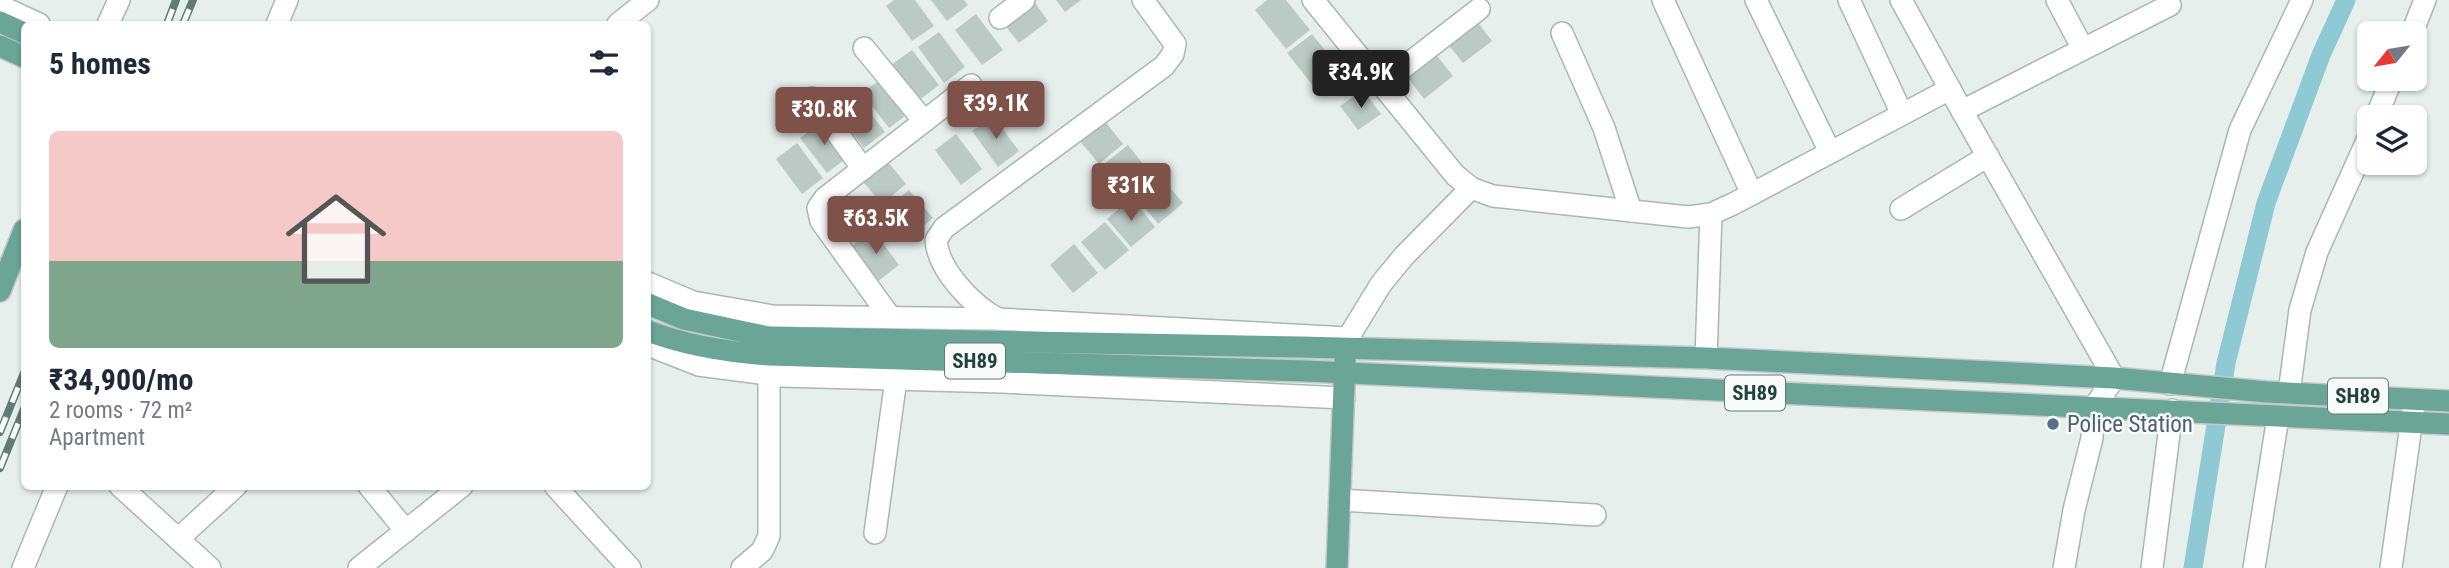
<!DOCTYPE html>
<meta charset="utf-8">
<style>
:root{--surface:#fff;--page:#f6f6f7;--text:#1f2937;--muted:#747a83;--accent:#7f5249}
body{margin:0;font-family:"Roboto Condensed",sans-serif;background:var(--page);color:var(--text);height:100vh;display:flex;flex-direction:column;font-size:26px;white-space:nowrap}
*{box-sizing:border-box;margin:0}
p{font-size:23px;color:var(--muted)}
.icon{flex:none;width:38px;height:38px;fill:none;stroke:currentColor;stroke-width:2;stroke-linecap:round;stroke-linejoin:round}
.map{position:relative;flex:1;overflow:hidden}
.sheet{position:absolute;left:21px;top:21px;width:630px;height:469px;display:flex;flex-direction:column;background:var(--surface);border-radius:10px;box-shadow:0 2px 5px #0004}
.sheet>*{flex:none}
.needle{width:46px;rotate:240deg}
.buttons{position:absolute;left:2357px;top:21px;display:grid;gap:14px}
.buttons a{display:grid;place-items:center;width:70px;height:70px;border-radius:10px;background:var(--surface);box-shadow:0 2px 5px #0004;font-size:35px}
.price{position:absolute;translate:-50% -60px;padding:0 16px;border-radius:7px;background:var(--accent);color:#fff;font-size:23px;line-height:46px;filter:drop-shadow(0 2px 4px #0008)}
.price::after{content:'';position:absolute;left:50%;top:42px;width:21px;height:16px;margin-left:-10px;background:inherit;clip-path:polygon(0 0,100% 0,50% 100%)}
.price.current{background:#222;color:#fff}
ul{padding:0;list-style:none}
li{display:grid;align-content:center;gap:14px;height:371px;padding:0 28px}
li span{display:grid;place-items:center;height:217px;border-radius:10px;color:#555}
li>.icon{margin-inline-start:auto}
span .icon{width:126px;height:126px;fill:#fffc;stroke-width:1}
li b{font-size:30px}
h2{display:flex;justify-content:space-between;align-items:center;height:84px;padding:0 28px;font-size:30px}
.map>svg:first-child{display:block}
.lines{fill:none;stroke-linecap:round;stroke-linejoin:round}
.canal{stroke:#8ec9d4;stroke-width:19}
.building{fill:#bbcac4}
.minor-casing{stroke:#a8b8b2;stroke-width:24}
.major-casing{stroke:#c2cac8;stroke-width:24}
.minor{stroke:#fff;stroke-width:21}
.major{stroke:#6aa596;stroke-width:21}
.rail-casing{stroke:#5f7d75;stroke-width:8}
.rail{stroke:#f7fbf9;stroke-width:5;stroke-dasharray:16;stroke-linecap:butt}
.service-dot{fill:#5c6f8a;stroke:#f7fbf9;stroke-width:2.5}
.labels{text-anchor:middle;dominant-baseline:central;stroke-width:5;stroke-linejoin:round;paint-order:stroke}
.shield{fill:#f7fbf9;stroke:#637a73;stroke-width:2}
.shield-label{font-size:21px;font-weight:bold;fill:#24423a}
.service-label{font-size:23px;fill:#4e5e75;stroke:#f7fbf9;text-anchor:start}
</style>
<div class="map">
<svg width="2449" height="568" viewBox="0 0 2449 568">
<rect width="100%" height="100%" fill="#e6efeb"/>
<g class="lines">
<path class="canal" d="M2193,568L2226,363L2266,203L2321,55L2346,0"/>
</g>
<g class="building">
<path d="M894,0H915L934,26L912,41L886,6Z"/>
<path d="M931,0H964L968,5L947,21Z"/>
<path d="M1033,0L1048,21L1019,43L1003,23Z"/>
<path d="M1056,0H1081L1065,12Z"/>
<path d="M1267,0H1286L1310,30L1286,49L1255,10Z"/>
<path d="M976,14L1003,50L982,65L955,30Z"/>
<path d="M1476,20L1492,41L1463,63L1447,43Z"/>
<path d="M939,32L965,67L944,83L918,47Z"/>
<path d="M1312,34L1343,73L1318,92L1287,53Z"/>
<path d="M912,50L939,85L918,101L891,65Z"/>
<path d="M1437,56L1453,76L1424,99L1408,78Z"/>
<path d="M884,77L910,112L889,128L862,93Z"/>
<path d="M1363,90L1381,114L1358,130L1340,106Z"/>
<path d="M858,97L885,132L864,148L837,113Z"/>
<path d="M1100,115L1123,144L1099,164L1075,135Z"/>
<path d="M993,116L1019,151L998,167L972,131Z"/>
<path d="M822,122L848,157L827,173L800,138Z"/>
<path d="M956,134L982,169L961,185L935,150Z"/>
<path d="M797,143L823,178L802,194L776,159Z"/>
<path d="M1128,145L1151,174L1127,194L1103,165Z"/>
<path d="M883,156L906,184L882,204L858,176Z"/>
<path d="M1159,175L1183,203L1158,224L1135,195Z"/>
<path d="M909,190L933,218L909,238L885,210Z"/>
<path d="M1132,198L1155,227L1131,247L1107,219Z"/>
<path d="M1105,222L1129,250L1105,270L1081,242Z"/>
<path d="M873,230L899,265L878,281L852,246Z"/>
<path d="M1074,244L1098,273L1073,293L1050,265Z"/>
</g>
<g class="lines">
<g class="minor-casing">
<g id="minor">
<path d="M1313,0L1455,175L1471,188L1493,196L1688,217L1711,214L1733,204L1950,89"/>
<path d="M1663,0L1752,194"/>
<path d="M1756,0L1830,152"/>
<path d="M1849,0L1902,114"/>
<path d="M1901,0L1962,111L2114,378L2093,409L2092,438L2074,510L2064,568"/>
<path d="M2057,0L2083,49"/>
<path d="M0,6L39,24"/>
<path d="M1000,18L1024,0"/>
<path d="M108,24L119,0"/>
<path d="M277,24L287,0"/>
<path d="M618,24L648,0"/>
<path d="M1562,33L1604,128L1631,211"/>
<path d="M2412,33L2425,0"/>
<path d="M864,48L924,121"/>
<path d="M1382,84L1479,9"/>
<path d="M812,98L863,169"/>
<path d="M1962,111L2170,5"/>
<path d="M2376,117L2392,79"/>
<path d="M1901,209L1988,156"/>
<path d="M648,283L693,302L773,316L998,319L1348,338L1346,348"/>
<path d="M890,317L821,221L818,208L825,198L971,85"/>
<path d="M998,319C972,305 938,270 936,240L944,228L1164,66L1173,54L1175,44L1143,0"/>
<path d="M1348,338L1381,284L1404,256L1471,188"/>
<path d="M648,345L699,365L781,376L1002,382L1344,398"/>
<path d="M1706,358L1711,214"/>
<path d="M2170,384L2240,130L2302,0"/>
<path d="M2289,393L2300,310L2317,252L2370,134"/>
<path d="M120,486L210,568"/>
<path d="M369,486L406,531"/>
<path d="M555,486L630,568"/>
<path d="M1340,500L1595,515"/>
<path d="M875,533L896,379"/>
<path d="M178,539L236,486"/>
<path d="M23,568L57,486"/>
<path d="M359,568L462,486"/>
<path d="M742,568L762,551L769,536V374"/>
<path d="M2152,568L2172,410"/>
<path d="M2254,568L2278,417"/>
<path d="M2391,568L2414,404"/>
</g>
</g>
<g class="major-casing">
<g id="major">
<path d="M0,22L24,33"/>
<path d="M0,46L24,57"/>
<path d="M0,291L24,230"/>
<path d="M648,304L684,319L767,337L1302,347L1706,358L2114,378L2267,392L2449,401"/>
<path d="M648,331C687,346 727,352 769,355L1306,371L2449,424"/>
<path d="M1337,568L1345,360"/>
</g>
</g>
<use href="#minor" class="minor"/>
<use href="#major" class="major"/>
<g class="rail-casing">
<g id="rail">
<path d="M167,24L176,0"/>
<path d="M183,24L193,0"/>
<path d="M0,432L24,373"/>
<path d="M0,468L24,409"/>
</g>
</g>
<use href="#rail" class="rail"/>
</g>
<circle class="service-dot" cx="2053" cy="424" r="7"/>
<g class="labels">
<g class="shield">
<rect x="945" y="343.5" width="60" height="35" rx="5"/>
<rect x="1725" y="375.5" width="60" height="35" rx="5"/>
<rect x="2328" y="378.5" width="60" height="35" rx="5"/>
</g>
<g class="shield-label">
<text x="975" y="361">SH89</text>
<text x="1755" y="393">SH89</text>
<text x="2358" y="396">SH89</text>
</g>
<g class="service-label">
<text x="2067" y="424">Police Station</text>
</g>
</g>
</svg>
<div class="buttons">
<a><svg class="needle" viewBox="-14 -14 28 28"><path d="M0-13l5 13h-10z" fill="#e53935"/><path d="M0 13l5-13h-10z" fill="#747a83"/></svg></a>
<a><svg class="icon" aria-label="layers" viewBox="0 0 24 24"><path d="M12 4l9 5-9 5-9-5zM3 14l9 5 9-5"/></svg></a>
</div>
<b class="price current" style="left:1361px;top:110px">₹34.9K</b>
<b class="price" style="left:996px;top:141px">₹39.1K</b>
<b class="price" style="left:824px;top:147px">₹30.8K</b>
<b class="price" style="left:1131px;top:223px">₹31K</b>
<b class="price" style="left:876px;top:256px">₹63.5K</b>
<section class="sheet">
<h2>5 homes<svg class="icon" aria-label="filters" viewBox="0 0 24 24"><path d="M4 7h16M4 17h16"/><circle cx="9" cy="7" r="2"/><circle cx="15" cy="17" r="2"/></svg></h2>
<ul>
<li><span style="background:linear-gradient(#f6c9c9 60%,#7fa58c 0)"><svg class="icon" aria-label="home" viewBox="0 0 24 24"><path d="M3 11l9-7 9 7M6 9v11h12V9"/></svg></span><div><b>₹34,900/mo</b><p>2 rooms · 72 m²</p><p>Apartment</p></div></li>
</ul>
</section>
</div>
